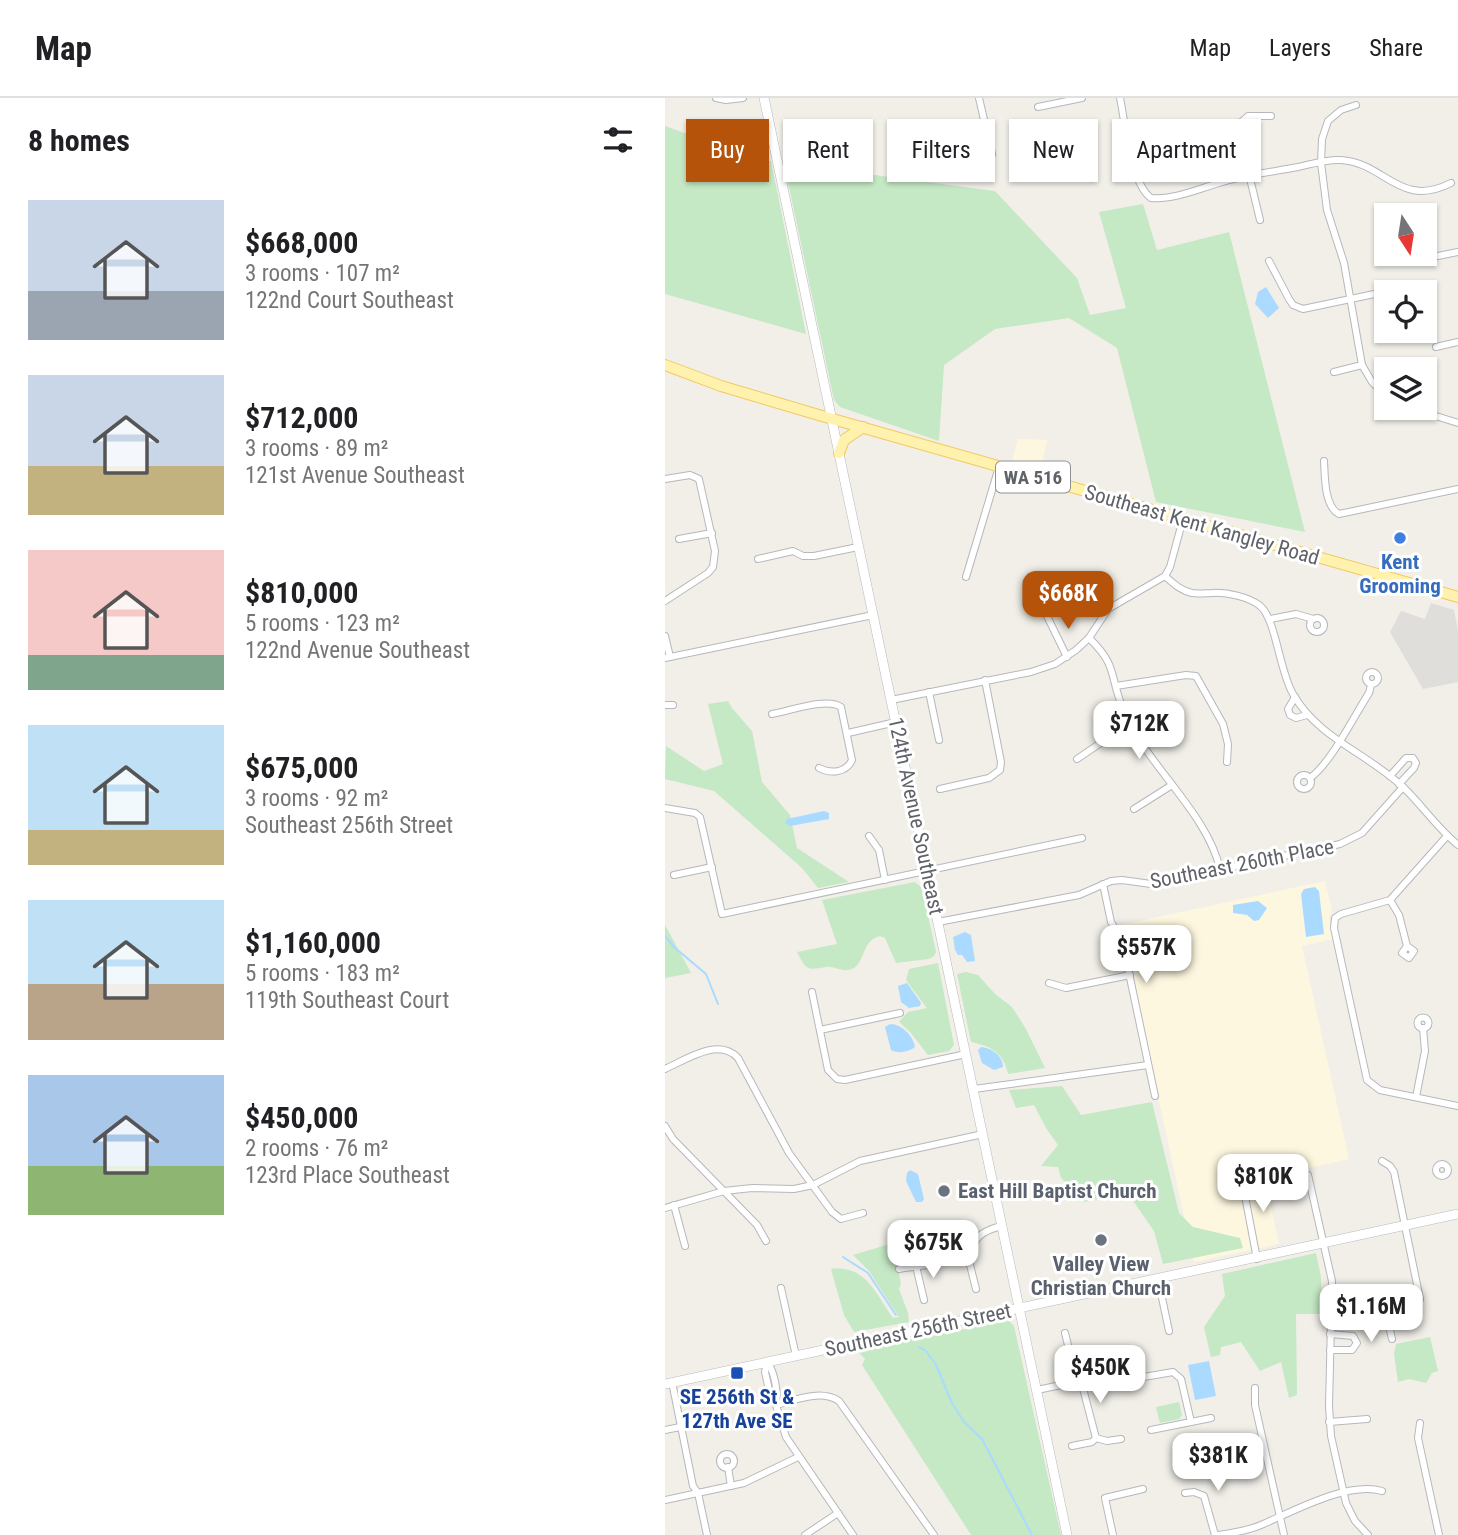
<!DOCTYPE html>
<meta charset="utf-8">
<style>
:root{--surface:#fff;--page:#f6f6f6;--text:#202124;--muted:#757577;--line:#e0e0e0;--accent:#b45309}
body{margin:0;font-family:"Roboto Condensed",sans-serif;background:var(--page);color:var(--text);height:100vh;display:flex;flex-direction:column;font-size:26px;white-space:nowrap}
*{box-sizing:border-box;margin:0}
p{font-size:23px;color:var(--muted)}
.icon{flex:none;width:38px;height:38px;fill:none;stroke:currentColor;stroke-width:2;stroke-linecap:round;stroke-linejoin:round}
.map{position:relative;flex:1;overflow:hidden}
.sheet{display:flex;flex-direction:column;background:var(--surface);width:665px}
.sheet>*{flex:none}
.hud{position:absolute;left:21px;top:21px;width:665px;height:63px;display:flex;gap:14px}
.needle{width:46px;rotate:168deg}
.buttons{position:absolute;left:709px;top:105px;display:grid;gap:14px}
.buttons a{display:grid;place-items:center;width:63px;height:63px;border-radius:0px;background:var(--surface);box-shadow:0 2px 5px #0004;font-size:35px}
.price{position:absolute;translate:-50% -60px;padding:0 16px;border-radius:14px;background:#fff;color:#222;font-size:23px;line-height:46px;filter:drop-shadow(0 2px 4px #0008)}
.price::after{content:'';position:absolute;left:50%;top:42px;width:21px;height:16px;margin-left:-10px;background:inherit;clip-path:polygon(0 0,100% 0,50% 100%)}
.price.active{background:var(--accent);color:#fff}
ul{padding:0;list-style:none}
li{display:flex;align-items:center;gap:21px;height:175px;padding:0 28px}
li span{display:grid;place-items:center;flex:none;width:196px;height:140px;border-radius:0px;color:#555}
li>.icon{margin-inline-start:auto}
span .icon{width:84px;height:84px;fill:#fffc;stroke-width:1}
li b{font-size:30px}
h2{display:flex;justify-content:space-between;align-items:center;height:84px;padding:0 28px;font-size:30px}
.tag{padding:0 24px;border-radius:0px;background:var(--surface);box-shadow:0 2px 5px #0004;font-size:24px;line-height:63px}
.tag.active{background:var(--accent);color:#fff}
header{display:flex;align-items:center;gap:42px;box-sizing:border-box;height:98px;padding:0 35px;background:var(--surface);border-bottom:2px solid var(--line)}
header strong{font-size:33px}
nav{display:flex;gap:38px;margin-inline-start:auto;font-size:24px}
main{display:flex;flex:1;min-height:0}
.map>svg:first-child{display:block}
.commercial{fill:#fef7e0}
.industrial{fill:#e0deda}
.green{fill:#c5e8c5}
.water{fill:#aadaff}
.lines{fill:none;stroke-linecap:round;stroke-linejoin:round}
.stream{stroke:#aadaff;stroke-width:2}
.street-casing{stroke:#b5b8bc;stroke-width:8}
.secondary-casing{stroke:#b6babf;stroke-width:10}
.primary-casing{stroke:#f2c960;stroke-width:12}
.street{stroke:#fff;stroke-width:6}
.secondary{stroke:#fff;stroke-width:9}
.primary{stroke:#fff2af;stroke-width:10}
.shop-dot{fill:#3f7fe0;stroke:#fff;stroke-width:2.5}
.worship-dot{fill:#6b7280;stroke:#fff;stroke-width:2.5}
.transit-dot{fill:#1a4fb4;stroke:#fff;stroke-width:2.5}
.labels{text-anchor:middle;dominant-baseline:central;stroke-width:6;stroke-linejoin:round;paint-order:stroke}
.shield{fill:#fff;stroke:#8f9295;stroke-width:2}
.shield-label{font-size:19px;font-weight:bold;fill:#5f6368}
.street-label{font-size:21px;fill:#5f6368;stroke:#fff}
.shop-label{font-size:21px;font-weight:bold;fill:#366cbe;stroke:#fff}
.worship-label{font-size:21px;font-weight:bold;fill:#5b616d;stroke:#fff;text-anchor:start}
.transit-label{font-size:21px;font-weight:bold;fill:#164399;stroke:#fff}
</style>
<header>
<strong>Map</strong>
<nav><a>Map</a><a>Layers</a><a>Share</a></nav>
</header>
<main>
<section class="sheet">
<h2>8 homes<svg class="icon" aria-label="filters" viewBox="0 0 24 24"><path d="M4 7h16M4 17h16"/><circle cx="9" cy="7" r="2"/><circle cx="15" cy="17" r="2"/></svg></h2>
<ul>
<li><span style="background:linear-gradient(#c9d6e8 65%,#9aa5b1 0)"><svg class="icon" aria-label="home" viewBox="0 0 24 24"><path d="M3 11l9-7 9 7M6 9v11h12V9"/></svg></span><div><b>$668,000</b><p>3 rooms · 107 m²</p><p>122nd Court Southeast</p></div></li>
<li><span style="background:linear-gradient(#c9d6e8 65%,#c2b280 0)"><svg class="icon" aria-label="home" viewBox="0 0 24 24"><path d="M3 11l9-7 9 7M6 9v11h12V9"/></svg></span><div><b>$712,000</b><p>3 rooms · 89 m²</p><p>121st Avenue Southeast</p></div></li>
<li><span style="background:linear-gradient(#f6c9c9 75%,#7fa58c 0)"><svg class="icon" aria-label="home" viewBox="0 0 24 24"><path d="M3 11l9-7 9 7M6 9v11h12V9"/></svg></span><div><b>$810,000</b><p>5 rooms · 123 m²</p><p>122nd Avenue Southeast</p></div></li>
<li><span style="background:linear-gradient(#bfe0f5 75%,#c2b280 0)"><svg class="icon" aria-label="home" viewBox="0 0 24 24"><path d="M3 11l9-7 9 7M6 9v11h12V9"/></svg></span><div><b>$675,000</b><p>3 rooms · 92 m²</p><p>Southeast 256th Street</p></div></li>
<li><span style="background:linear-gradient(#bfe0f5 60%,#b9a48a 0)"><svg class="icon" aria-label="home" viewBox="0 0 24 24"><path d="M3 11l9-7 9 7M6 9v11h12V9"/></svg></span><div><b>$1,160,000</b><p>5 rooms · 183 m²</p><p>119th Southeast Court</p></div></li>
<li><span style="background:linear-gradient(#a9c7e8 65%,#8fb573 0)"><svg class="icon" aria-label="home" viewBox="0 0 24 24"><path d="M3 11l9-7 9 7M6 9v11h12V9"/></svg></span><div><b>$450,000</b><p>2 rooms · 76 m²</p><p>123rd Place Southeast</p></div></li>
</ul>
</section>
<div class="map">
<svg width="793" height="1437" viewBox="0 0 793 1437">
<rect width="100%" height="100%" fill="#f1efe8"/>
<g class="commercial">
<path d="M353,341L382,342L376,370L347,363Z"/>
<path d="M660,783L667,812L664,821L668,841L637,848L684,1061L600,1080L614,1146L529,1164L456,827Z"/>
</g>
<path class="industrial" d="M766,505L789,512L793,533V584L758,591L725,534L736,513L760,521Z"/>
<g class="green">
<path d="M0,28L95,62L106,63L141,236L0,196Z"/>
<path d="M119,65L330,93L412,180L425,217L461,210L434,114L478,106L492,152L564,134L640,434L491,404L452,250L404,220L330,231L279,267L274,343L175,309L169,302Z"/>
<path d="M63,603L67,610L87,633L97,684L125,717L132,750L184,784L153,790L137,770L49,693L0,681L1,648L39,673L58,666L43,606Z"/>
<path d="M250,784L257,790L271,854L269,858L264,861L231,865L220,840L215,838C194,843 202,869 183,872C175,873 169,868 161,869C141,872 142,873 132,854L172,846L157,802Z"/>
<path d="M0,827L26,875L0,880Z"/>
<path d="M273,865L289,947L284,953L263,957L245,934L234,924L243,914L262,910L241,882L244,871Z"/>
<path d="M301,874L313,877L330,896L347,909L361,931L380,970L343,976C339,955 326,948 306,944L292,876Z"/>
<path d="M397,988L416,1017L487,1004L514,1115L528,1129L575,1140L578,1150L498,1166L489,1133L462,1094L419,1104L396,1080L393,1069L376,1068L393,1047L381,1030L369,1007L351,1010L344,992Z"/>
<path d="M228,1145L236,1186L234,1191L243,1215L244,1224L189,1234L179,1217L166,1171C201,1167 210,1195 228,1220L234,1219L204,1173L188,1157Z"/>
<path d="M651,1155L656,1179L657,1216H631L632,1297L624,1300L616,1264L595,1273L576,1244L556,1249L555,1257L546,1259L539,1229L560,1198L557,1176Z"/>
<path d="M344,1223L349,1228L396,1437H306L197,1267L200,1261L194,1255L206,1248Z"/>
<path d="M765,1239L773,1273L767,1275L761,1285L744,1281L733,1284L729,1256L731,1246Z"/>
<path d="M514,1304L517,1317L514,1321L495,1325L491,1309Z"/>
</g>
<g class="water">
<path d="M401,50L412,51L418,63L395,69L394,65L403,60L395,59L394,54Z"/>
<path d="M601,189L614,210L603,220L590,206L593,194Z"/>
<path d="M159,713L164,715V721L125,728L120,725L122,721Z"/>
<path d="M650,789L654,793L659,836L641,839L636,796L639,791Z"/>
<path d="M593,803L602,810L594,822L589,823L582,817L568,815V807Z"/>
<path d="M300,834L306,837L310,863L302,864L297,857H293L290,852L288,839Z"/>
<path d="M242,885L256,905L255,908L244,910L236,904L233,888Z"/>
<path d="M225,926C237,926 248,938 250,949C243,954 233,956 226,952L220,929Z"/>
<path d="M316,949C327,950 338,958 338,969L329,972L317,965L313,952Z"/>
<path d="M245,1072L253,1076L259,1101L257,1104H251L241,1083L242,1075Z"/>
<path d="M544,1263L551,1298L530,1302L523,1267Z"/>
</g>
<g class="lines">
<g class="stream">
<path d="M0,838L9,849L41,876L53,906"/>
<path d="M178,1159L203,1175L231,1217"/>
<path d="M254,1249L261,1253L271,1267L287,1305L299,1324L317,1341L367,1437"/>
</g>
<g class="street-casing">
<g id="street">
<path d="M51,0L61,2L78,0"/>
<path d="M314,0L327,56"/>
<path d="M455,0C460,24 466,86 486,100C508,102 533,91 554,85C580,77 607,74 633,69C647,66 662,61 676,62C721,65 734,111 786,85"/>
<path d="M691,7L676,12L663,23L657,41L656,65L662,112L679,165L697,267L707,284L721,298"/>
<path d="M373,9L417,0"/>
<path d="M595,122L573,31L574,26L583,18H606"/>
<path d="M773,158L793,154"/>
<path d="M604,163L624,201L628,207L638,211L733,191"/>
<path d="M771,249L793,244"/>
<path d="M669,274L697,267"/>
<path d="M745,310L793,325"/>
<path d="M659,363C660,378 659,408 674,416L793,391"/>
<path d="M0,381L25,377L34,381L50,453L48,469L43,475L0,503"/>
<path d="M14,441L47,435"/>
<path d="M93,461L128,453L138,458H149L193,449"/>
<path d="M500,478C508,485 516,493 527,495C534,496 541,495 548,495C562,494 583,499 594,507C611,519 614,573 628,596C653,640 702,655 738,689C757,707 772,730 793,747"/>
<path d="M301,479L334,369"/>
<path d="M382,518L402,559"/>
<circle cx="652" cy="527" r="7"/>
<path d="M605,521L631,516L648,521"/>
<path d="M0,538L5,559"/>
<path d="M424,540C453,568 444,577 458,611C480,666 542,714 555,771"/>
<path d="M0,560L208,517"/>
<circle cx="707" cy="580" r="6"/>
<path d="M451,588L521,577L531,578L558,626L563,646L562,664"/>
<path d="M264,594L274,642"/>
<path d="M630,599L623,611L625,617L631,620L642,617"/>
<path d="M226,602L366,574L390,566L411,552L424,540L443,511L500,478L505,469L518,421"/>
<path d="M0,607H8"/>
<path d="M107,616C125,613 162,599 176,609L187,662C181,675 166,676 154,670"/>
<path d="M183,635L231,624"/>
<path d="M412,661L465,625"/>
<circle cx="639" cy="684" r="7"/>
<path d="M725,678L741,660H748L751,665L749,670L734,686"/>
<path d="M645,680C666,665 689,618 704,595L706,587"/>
<path d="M275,691L324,680L335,672L336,664L320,582"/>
<path d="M0,710L30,715L35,719L57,816L417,740"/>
<path d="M469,711L507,687"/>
<path d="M204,738L214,752L220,782"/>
<path d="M782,738L725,802L676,816L670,820L669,830L702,982L715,992L793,1008"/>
<path d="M9,777L47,769"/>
<path d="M438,786L446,824L457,842L490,998"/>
<path d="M725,802L734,817L742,848L749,853L744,860L737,855L742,848"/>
<path d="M273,824L414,797L446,783L457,782L486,786L675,746L697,735L738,689"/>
<path d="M384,885L401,890L465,877"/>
<path d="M147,894L163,972L172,981L180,982L301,956"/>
<circle cx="758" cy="925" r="5.5"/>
<path d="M155,932L235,915"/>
<path d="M0,971C22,961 54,939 73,960L124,1055L167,1114L176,1121L198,1115"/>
<path d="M309,991L483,967"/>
<path d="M751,999L760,953L758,930"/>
<path d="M0,1028L8,1041L92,1127L101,1143"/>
<path d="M717,1063L725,1068L729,1074L755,1201L720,1209L727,1241"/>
<circle cx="777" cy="1072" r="6"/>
<path d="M576,1077L592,1161"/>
<path d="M643,1077L667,1183L664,1308L666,1338L681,1405L690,1423L703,1437"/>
<path d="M9,1107L20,1148"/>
<path d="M0,1110L59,1093L87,1090L129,1091L148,1087L195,1063L318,1036"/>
<path d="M297,1156L305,1167L311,1191"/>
<path d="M251,1168L259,1202"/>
<path d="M234,1171C252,1168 277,1167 293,1158C314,1147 306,1135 337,1128"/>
<path d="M493,1181L504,1233"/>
<path d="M116,1190L131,1258"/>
<path d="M400,1235L412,1284"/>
<path d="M665,1252H687L692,1245L688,1238L665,1236"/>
<path d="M102,1265L100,1274L106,1301L111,1307L121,1339L188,1437"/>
<path d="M103,1265C110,1276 113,1294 111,1307"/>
<path d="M416,1283L431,1340"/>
<path d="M7,1284L28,1388L33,1395L42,1437"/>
<path d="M590,1290V1307L619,1437"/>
<path d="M372,1292L420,1282L438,1286L508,1274L516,1281L526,1324"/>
<path d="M111,1307C130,1302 156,1291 174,1303L269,1437"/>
<path d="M664,1324L702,1321"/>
<path d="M755,1325L753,1340L774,1437"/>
<path d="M0,1332L15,1329"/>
<path d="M486,1332L546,1320"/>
<path d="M407,1348L427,1344L431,1340L442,1343L456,1341"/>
<circle cx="62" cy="1363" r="7"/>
<path d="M63,1369L66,1388"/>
<path d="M520,1395L529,1394L539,1398L550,1437"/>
<path d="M0,1402L79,1385L133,1359"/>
<path d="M140,1437L173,1415"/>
<path d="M448,1437L440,1400L478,1391"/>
<path d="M553,1437C568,1435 582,1433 596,1427C627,1414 682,1383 717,1393"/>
</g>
</g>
<g class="secondary-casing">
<g id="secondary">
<path d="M99,0L402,1437"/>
<path d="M0,1286L793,1116"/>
</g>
</g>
<g class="primary-casing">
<g id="primary">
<path d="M0,267L56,288L157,318L793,499"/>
<path d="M174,355L179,342L198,329"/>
</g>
</g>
<use href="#street" class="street"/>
<use href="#secondary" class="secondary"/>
<use href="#primary" class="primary"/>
</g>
<circle class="shop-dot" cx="735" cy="440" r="7"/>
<g class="worship-dot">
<circle cx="279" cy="1093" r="7"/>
<circle cx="436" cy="1142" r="7"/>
</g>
<rect class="transit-dot" x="65" y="1268" width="14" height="14" rx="3.5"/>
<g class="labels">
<rect class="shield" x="331" y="363.5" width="74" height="31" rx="5"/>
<g class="shield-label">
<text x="368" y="379">WA 516</text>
</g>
<g class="street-label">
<text transform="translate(537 427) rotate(16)">Southeast Kent Kangley Road</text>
<text transform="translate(251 718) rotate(78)">124th Avenue Southeast</text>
<text transform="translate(577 766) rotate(-11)">Southeast 260th Place</text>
<text transform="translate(253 1232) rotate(-12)">Southeast 256th Street</text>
</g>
<g class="shop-label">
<text x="735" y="464">Kent<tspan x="735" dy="24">Grooming</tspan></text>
</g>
<g class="worship-label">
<text x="293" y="1093">East Hill Baptist Church</text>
<text x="436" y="1166" text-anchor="middle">Valley View<tspan x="436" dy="24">Christian Church</tspan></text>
</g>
<g class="transit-label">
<text x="72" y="1299">SE 256th St &amp;<tspan x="72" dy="24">127th Ave SE</tspan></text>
</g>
</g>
</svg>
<div class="buttons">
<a><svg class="needle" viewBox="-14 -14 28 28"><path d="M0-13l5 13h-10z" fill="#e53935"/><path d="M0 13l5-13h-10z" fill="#757577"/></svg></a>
<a><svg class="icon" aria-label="locate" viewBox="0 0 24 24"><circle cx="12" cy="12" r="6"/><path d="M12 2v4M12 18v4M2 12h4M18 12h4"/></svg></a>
<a><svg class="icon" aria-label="layers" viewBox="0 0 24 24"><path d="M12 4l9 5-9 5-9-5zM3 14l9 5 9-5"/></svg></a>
</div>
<b class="price active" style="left:403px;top:533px">$668K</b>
<b class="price" style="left:474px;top:663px">$712K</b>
<b class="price" style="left:481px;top:887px">$557K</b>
<b class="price" style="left:598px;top:1116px">$810K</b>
<b class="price" style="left:268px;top:1182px">$675K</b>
<b class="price" style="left:706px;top:1246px">$1.16M</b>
<b class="price" style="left:435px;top:1307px">$450K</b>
<b class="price" style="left:553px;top:1395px">$381K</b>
<div class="hud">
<a class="tag active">Buy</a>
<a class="tag">Rent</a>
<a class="tag">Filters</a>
<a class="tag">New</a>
<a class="tag">Apartment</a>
</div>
</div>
</main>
